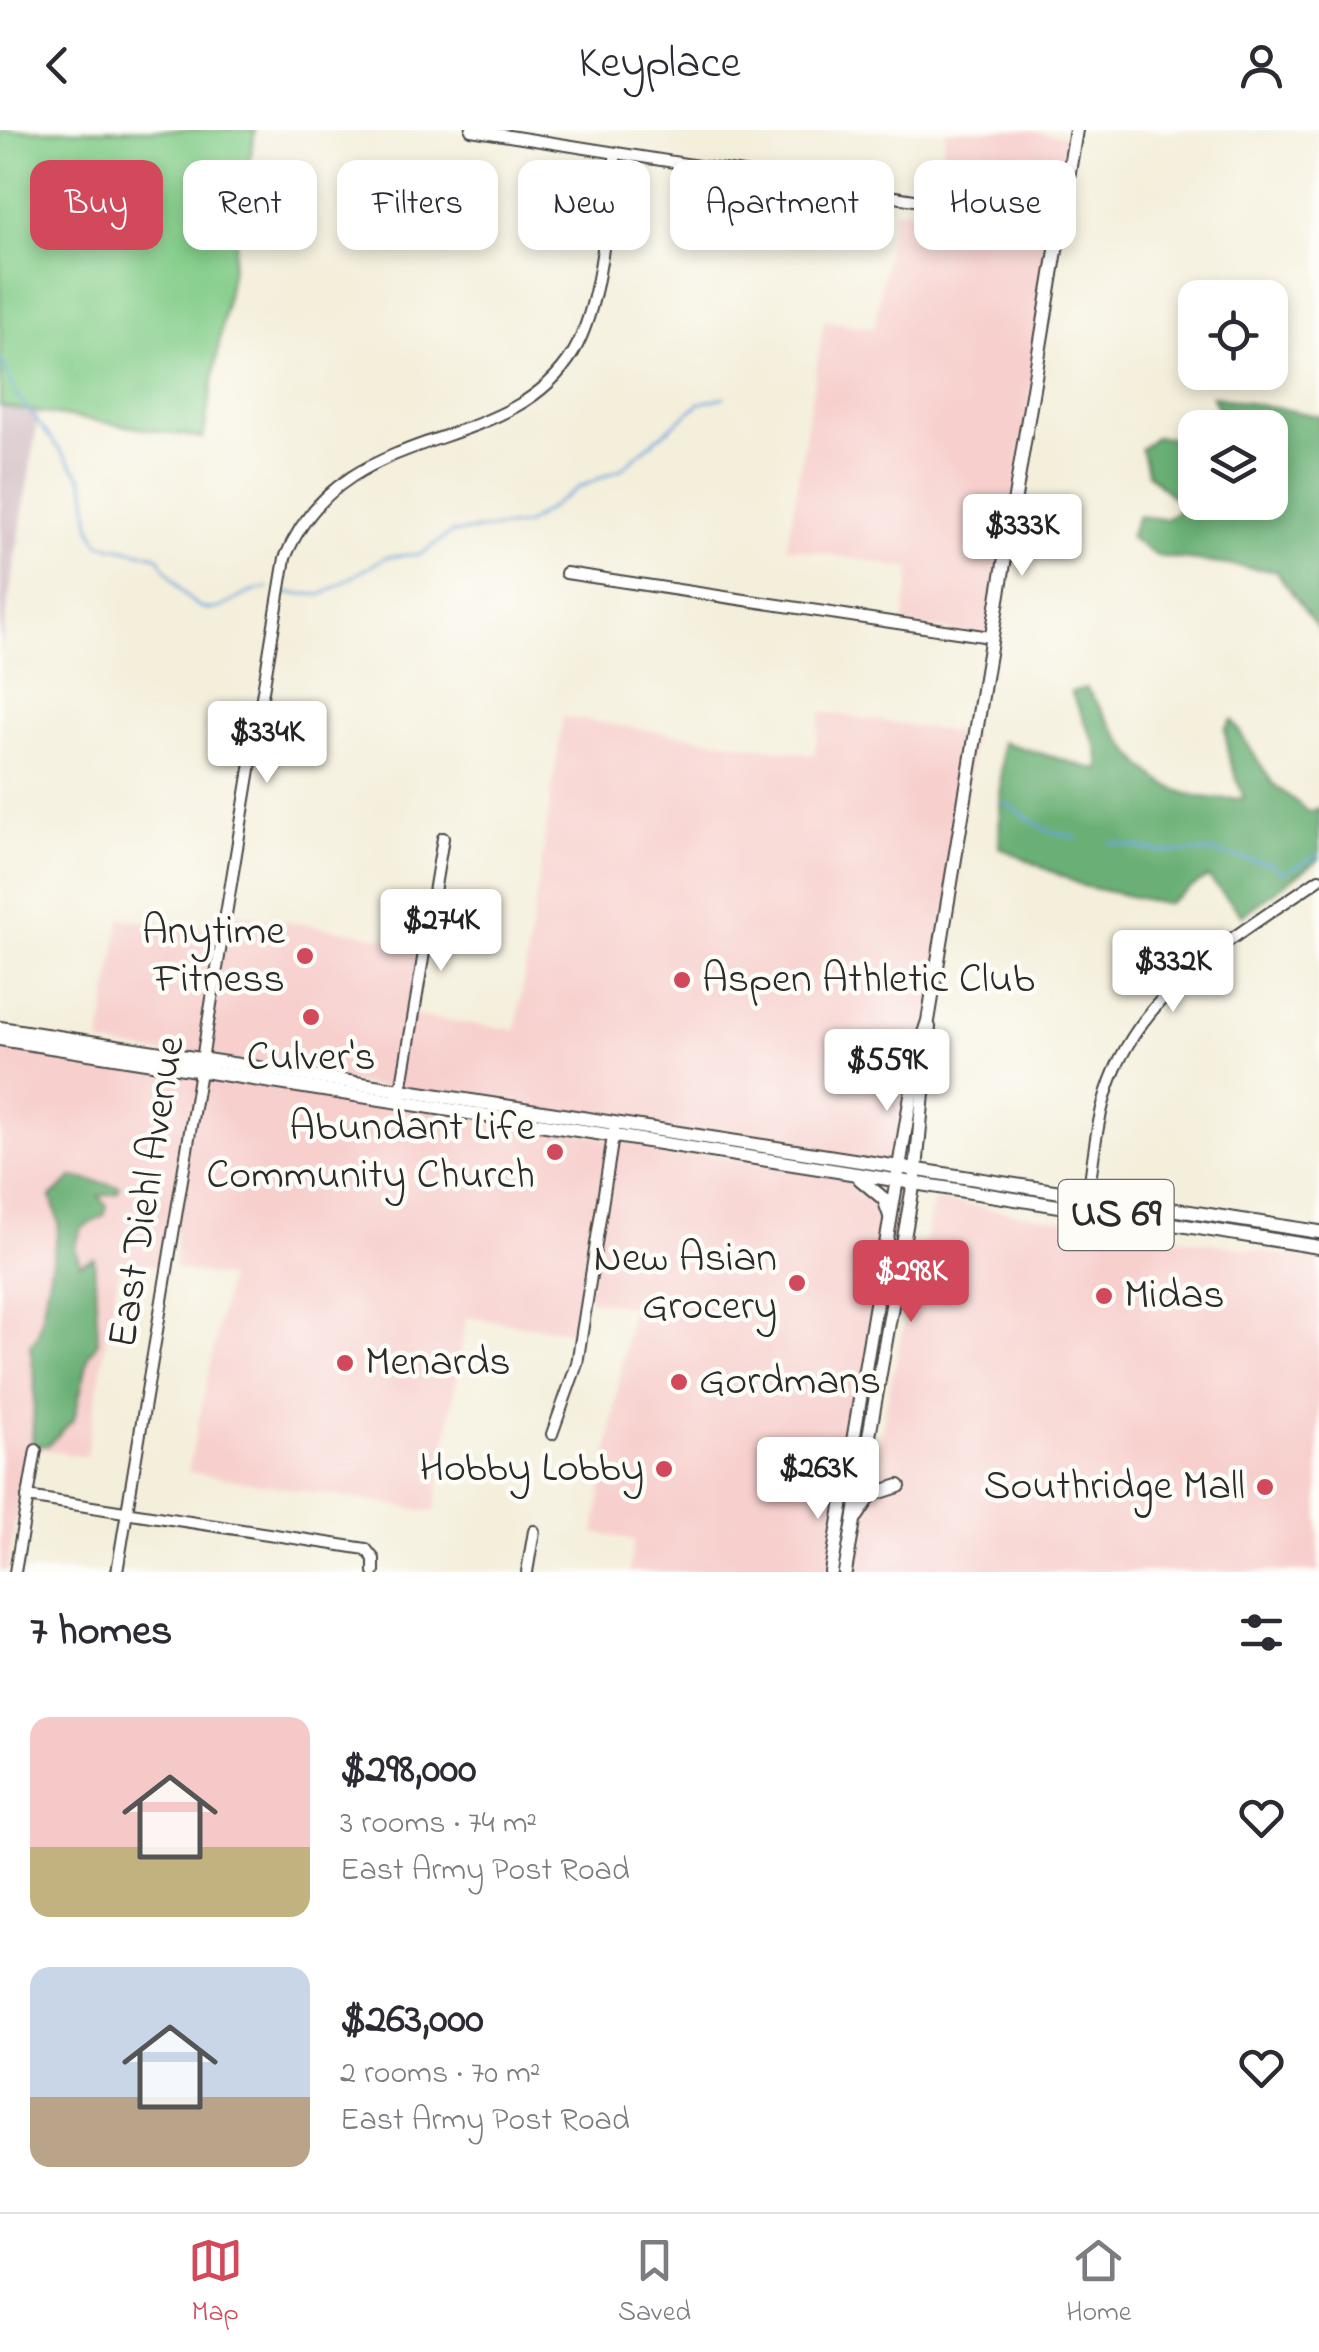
<!DOCTYPE html>
<meta charset="utf-8">
<style>
:root{--surface:#fff;--page:#f2f2f3;--text:#2b2b33;--muted:#7c7c81;--line:#e1e1e2;--accent:#d1495b}
body{margin:0;font-family:"Indie Flower",sans-serif;background:var(--page);color:var(--text);height:100vh;display:flex;flex-direction:column;font-size:38px;white-space:nowrap}
*{box-sizing:border-box;margin:0}
p{font-size:32px;color:var(--muted)}
.icon{flex:none;width:55px;height:55px;fill:none;stroke:currentColor;stroke-width:2;stroke-linecap:round;stroke-linejoin:round}
.map{position:relative;height:1442px;overflow:hidden}
.details{display:flex;flex-direction:column;background:var(--surface);flex:1}
.details>*{flex:none}
.top-card{position:absolute;left:30px;top:30px;width:1260px;height:90px;display:flex;gap:20px}
.controls{position:absolute;left:1178px;top:150px;display:grid;gap:20px}
.controls a{display:grid;place-items:center;width:110px;height:110px;border-radius:20px;background:var(--surface);box-shadow:0 5px 15px #0003;font-size:50px}
.price{position:absolute;translate:-50% -85px;padding:0 22px;border-radius:10px;background:#fff;color:#222;font-size:32px;line-height:65px;filter:drop-shadow(0 2px 5px #0008)}
.price::after{content:'';position:absolute;left:50%;top:60px;width:30px;height:22px;margin-left:-15px;background:inherit;clip-path:polygon(0 0,100% 0,50% 100%)}
.price.selected{background:var(--accent);color:#fff}
ul{padding:0;list-style:none}
li{display:flex;align-items:center;gap:30px;height:250px;padding:0 30px}
li span{display:grid;place-items:center;flex:none;width:280px;height:200px;border-radius:20px;color:#555}
li>.icon{margin-inline-start:auto}
span .icon{width:120px;height:120px;fill:#fffc;stroke-width:1}
li b{font-size:42px}
h2{display:flex;justify-content:space-between;align-items:center;height:120px;padding:0 30px;font-size:42px}
.tag{padding:0 35px;border-radius:20px;background:var(--surface);box-shadow:0 5px 15px #0003;font-size:35px;line-height:90px}
.tag.selected{background:var(--accent);color:#fff}
header{display:flex;justify-content:space-between;align-items:center;height:130px;padding:0 30px;background:var(--surface);font-size:45px;font-weight:600}
.dock{display:flex;justify-content:space-around;align-items:center;height:140px;border-top:2px solid var(--line);background:var(--surface);font-size:28px;color:var(--muted)}
.dock a{display:grid;justify-items:center;gap:5px}
.dock .selected{color:var(--accent)}
.map>svg:first-child{display:block}
.built{fill:#f7d0ce}
.industrial{fill:#d2bec4}
.green{fill:#84cd8a;stroke:#587c5a;stroke-width:2.5}
.forest{fill:#6bb076;stroke:#4b6e50;stroke-width:2.5}
.lines{fill:none;stroke-linecap:round;stroke-linejoin:round}
.stream{stroke:#69a5da;stroke-width:2.5}
.minor-casing{stroke:#494845;stroke-width:14}
.major-casing{stroke:#494845;stroke-width:16}
.minor{stroke:#fff;stroke-width:10}
.major{stroke:#fff;stroke-width:12}
.poi-dot{fill:#d1495b;stroke:#fdfcf7;stroke-width:4}
.labels{text-anchor:middle;dominant-baseline:central;stroke-width:9;stroke-linejoin:round;paint-order:stroke}
.shield{fill:#fdfcf7;stroke:#6a6a68;stroke-width:2.5}
.shield-label{font-size:40px;font-weight:bold;fill:#2b2b2b}
.poi-label{font-size:42px;fill:#2b2b2b;stroke:#fdfcf7;text-anchor:end}
.street-label{font-size:42px;fill:#2b2b2b;stroke:#fdfcf7}
</style>
<header><svg class="icon" aria-label="back" viewBox="0 0 24 24"><path d="M15 5l-7 7 7 7"/></svg>Keyplace<svg class="icon" aria-label="person" viewBox="0 0 24 24"><circle cx="12" cy="8" r="4"/><path d="M4 21q1-7 8-7t8 7"/></svg></header>
<div class="map">
<svg width="1319" height="1442" viewBox="0 0 1319 1442">
<rect width="100%" height="100%" fill="#fdfcf7"/>
<filter id="ink" filterUnits="userSpaceOnUse"><feTurbulence type="fractalNoise" baseFrequency=".01" numOctaves="2"/><feDisplacementMap in="SourceGraphic" scale="20" xChannelSelector="R" yChannelSelector="G"/><feConvolveMatrix kernelMatrix="1 2 1 2 8 2 1 2 1" color-interpolation-filters="sRGB"/></filter>
<filter id="wash" filterUnits="userSpaceOnUse"><feTurbulence type="fractalNoise" baseFrequency=".0048" numOctaves="4" result="noise"/><feDisplacementMap in="SourceGraphic" scale="40" xChannelSelector="R" yChannelSelector="G"/><feGaussianBlur stdDeviation="2.25" result="paint"/><feColorMatrix in="noise" values="0 0 0 0 0 0 0 0 0 0 0 0 0 0 0 0 0 1.4 0 .05"/><feComposite in="paint" operator="in"/></filter>
<g filter="url(#wash)">
<rect width="100%" height="100%" fill="#f4efdb"/>
<g class="built">
<path d="M946,0H1020L1074,8L990,507L903,494L911,439L787,417L824,191L874,198L894,80L970,78L933,72Z"/>
<path d="M821,582L974,605L908,1039L100,914L120,788L223,802L227,782L426,814L414,886L516,900L563,587L814,625Z"/>
<path d="M0,909L901,1056L837,1442H629L634,1410L595,1403L631,1177L588,1169L590,1143L573,1202L466,1187L435,1382L188,1342L228,1148L175,1139L176,1084L160,1136L120,1131L86,1327L29,1317L7,1441L0,1439Z"/>
<path d="M934,1070L1319,1130V1442H856L890,1255Z"/>
</g>
<path class="industrial" d="M0,276L39,282L0,525Z"/>
<path class="green" d="M0,0H255L203,308L0,276Z"/>
<g class="forest">
<path d="M1212,266L1319,286V500L1276,441L1157,426L1129,407L1138,386L1165,389L1176,383L1180,374L1148,344L1141,319L1155,307L1186,309L1195,321V372H1270V298L1226,297Z"/>
<path d="M1086,558C1136,626 1149,675 1244,668L1229,628L1225,599L1232,590L1273,654L1309,682L1319,678V729L1242,785L1208,747L1166,774L1083,756L999,717L1002,612L1100,641L1098,619L1071,562Z"/>
<path d="M73,1047L120,1057L117,1063L99,1066L107,1076L104,1086L82,1098L75,1117L80,1134L94,1128L98,1212L89,1225L74,1289L48,1315L32,1316L35,1250L30,1215L38,1205L59,1094L51,1067Z"/>
</g>
<g class="lines">
<g class="stream">
<path d="M0,228L18,267L82,348C93,371 82,391 100,414L157,426C172,445 193,494 226,475C243,466 249,461 269,458"/>
<path d="M284,463L322,465L386,427L421,424L451,403L525,395L578,358L621,339L700,273L724,267"/>
<path d="M1004,672L1046,700L1077,708"/>
<path d="M1110,712L1159,722H1211L1271,734L1283,743L1319,725"/>
</g>
</g>
</g>
<g filter="url(#ink)">
<g class="lines">
<g class="minor-casing">
<g id="minor">
<path d="M471,0L1060,93"/>
<path d="M566,443L990,507"/>
<path d="M400,967L443,708"/>
<path d="M1088,1067C1093,1031 1096,995 1107,961C1140,858 1236,807 1319,749"/>
<path d="M552,1304L577,1234L614,1000"/>
<path d="M27,1367L366,1419L374,1429V1442"/>
<path d="M15,1442L36,1320"/>
<path d="M117,1442L285,428C343,286 507,331 573,223C603,172 606,82 616,23"/>
<path d="M527,1442L534,1401"/>
</g>
</g>
<g class="major-casing">
<g id="major">
<path d="M0,898L1319,1102"/>
<path d="M0,909L1319,1117"/>
<path d="M860,1049L884,1069L890,1086"/>
<path d="M857,1386L871,1365L899,1356"/>
<path d="M831,1442L919,918L928,891L1076,0"/>
<path d="M845,1442L916,1040L929,897"/>
</g>
</g>
<use href="#minor" class="minor"/>
<use href="#major" class="major"/>
</g>
</g>
<g class="poi-dot">
<circle cx="305" cy="826" r="10"/>
<circle cx="682" cy="850" r="10"/>
<circle cx="311" cy="887" r="10"/>
<circle cx="555" cy="1022" r="10"/>
<circle cx="797" cy="1153" r="10"/>
<circle cx="1104" cy="1166" r="10"/>
<circle cx="345" cy="1233" r="10"/>
<circle cx="679" cy="1252" r="10"/>
<circle cx="664" cy="1339" r="10"/>
<circle cx="1265" cy="1357" r="10"/>
</g>
<g class="labels">
<rect class="shield" x="1058.5" y="1050" width="115" height="70" rx="8"/>
<g class="shield-label">
<text x="1116" y="1085">US 69</text>
</g>
<g class="poi-label">
<text x="285" y="802">Anytime<tspan x="285" dy="48">Fitness</tspan></text>
<text x="702" y="850" text-anchor="start">Aspen Athletic Club</text>
<text x="311" y="928" text-anchor="middle">Culver's</text>
<text x="535" y="998">Abundant Life<tspan x="535" dy="48">Community Church</tspan></text>
<text x="777" y="1129">New Asian<tspan x="777" dy="48">Grocery</tspan></text>
<text x="1124" y="1166" text-anchor="start">Midas</text>
<text x="365" y="1233" text-anchor="start">Menards</text>
<text x="699" y="1252" text-anchor="start">Gordmans</text>
<text x="644" y="1339">Hobby Lobby</text>
<text x="1245" y="1357">Southridge Mall</text>
</g>
<g class="street-label">
<text transform="translate(148 1062) rotate(-81)">East Diehl Avenue</text>
</g>
</g>
</svg>
<div class="controls">
<a><svg class="icon" aria-label="locate" viewBox="0 0 24 24"><circle cx="12" cy="12" r="6"/><path d="M12 2v4M12 18v4M2 12h4M18 12h4"/></svg></a>
<a><svg class="icon" aria-label="layers" viewBox="0 0 24 24"><path d="M12 4l9 5-9 5-9-5zM3 14l9 5 9-5"/></svg></a>
</div>
<b class="price" style="left:1022px;top:449px">$333K</b>
<b class="price" style="left:267px;top:656px">$334K</b>
<b class="price" style="left:441px;top:844px">$274K</b>
<b class="price" style="left:1173px;top:885px">$332K</b>
<b class="price" style="left:887px;top:984px">$559K</b>
<b class="price selected" style="left:911px;top:1195px">$298K</b>
<b class="price" style="left:818px;top:1392px">$263K</b>
<div class="top-card">
<a class="tag selected">Buy</a>
<a class="tag">Rent</a>
<a class="tag">Filters</a>
<a class="tag">New</a>
<a class="tag">Apartment</a>
<a class="tag">House</a>
</div>
</div>
<section class="details">
<h2>7 homes<svg class="icon" aria-label="filters" viewBox="0 0 24 24"><path d="M4 7h16M4 17h16"/><circle cx="9" cy="7" r="2"/><circle cx="15" cy="17" r="2"/></svg></h2>
<ul>
<li><span style="background:linear-gradient(#f6c9c9 65%,#c2b280 0)"><svg class="icon" aria-label="home" viewBox="0 0 24 24"><path d="M3 11l9-7 9 7M6 9v11h12V9"/></svg></span><div><b>$298,000</b><p>3 rooms · 74 m²</p><p>East Army Post Road</p></div><svg class="icon" aria-label="heart" viewBox="0 0 24 24"><path d="M12 20l-8-8c-3-5 5-10 8-4 3-6 11-1 8 4z"/></svg></li>
<li><span style="background:linear-gradient(#c9d6e8 65%,#b9a48a 0)"><svg class="icon" aria-label="home" viewBox="0 0 24 24"><path d="M3 11l9-7 9 7M6 9v11h12V9"/></svg></span><div><b>$263,000</b><p>2 rooms · 70 m²</p><p>East Army Post Road</p></div><svg class="icon" aria-label="heart" viewBox="0 0 24 24"><path d="M12 20l-8-8c-3-5 5-10 8-4 3-6 11-1 8 4z"/></svg></li>
</ul>
</section>
<nav class="dock">
<a class="selected"><svg class="icon" aria-label="map" viewBox="0 0 24 24"><path d="M3 6l6-2 6 2 6-2v14l-6 2-6-2-6 2zM9 4v14M15 6v14"/></svg>Map</a>
<a><svg class="icon" aria-label="saved" viewBox="0 0 24 24"><path d="M7 4h10v16l-5-4-5 4z"/></svg>Saved</a>
<a><svg class="icon" aria-label="home" viewBox="0 0 24 24"><path d="M3 11l9-7 9 7M6 9v11h12V9"/></svg>Home</a>
</nav>
